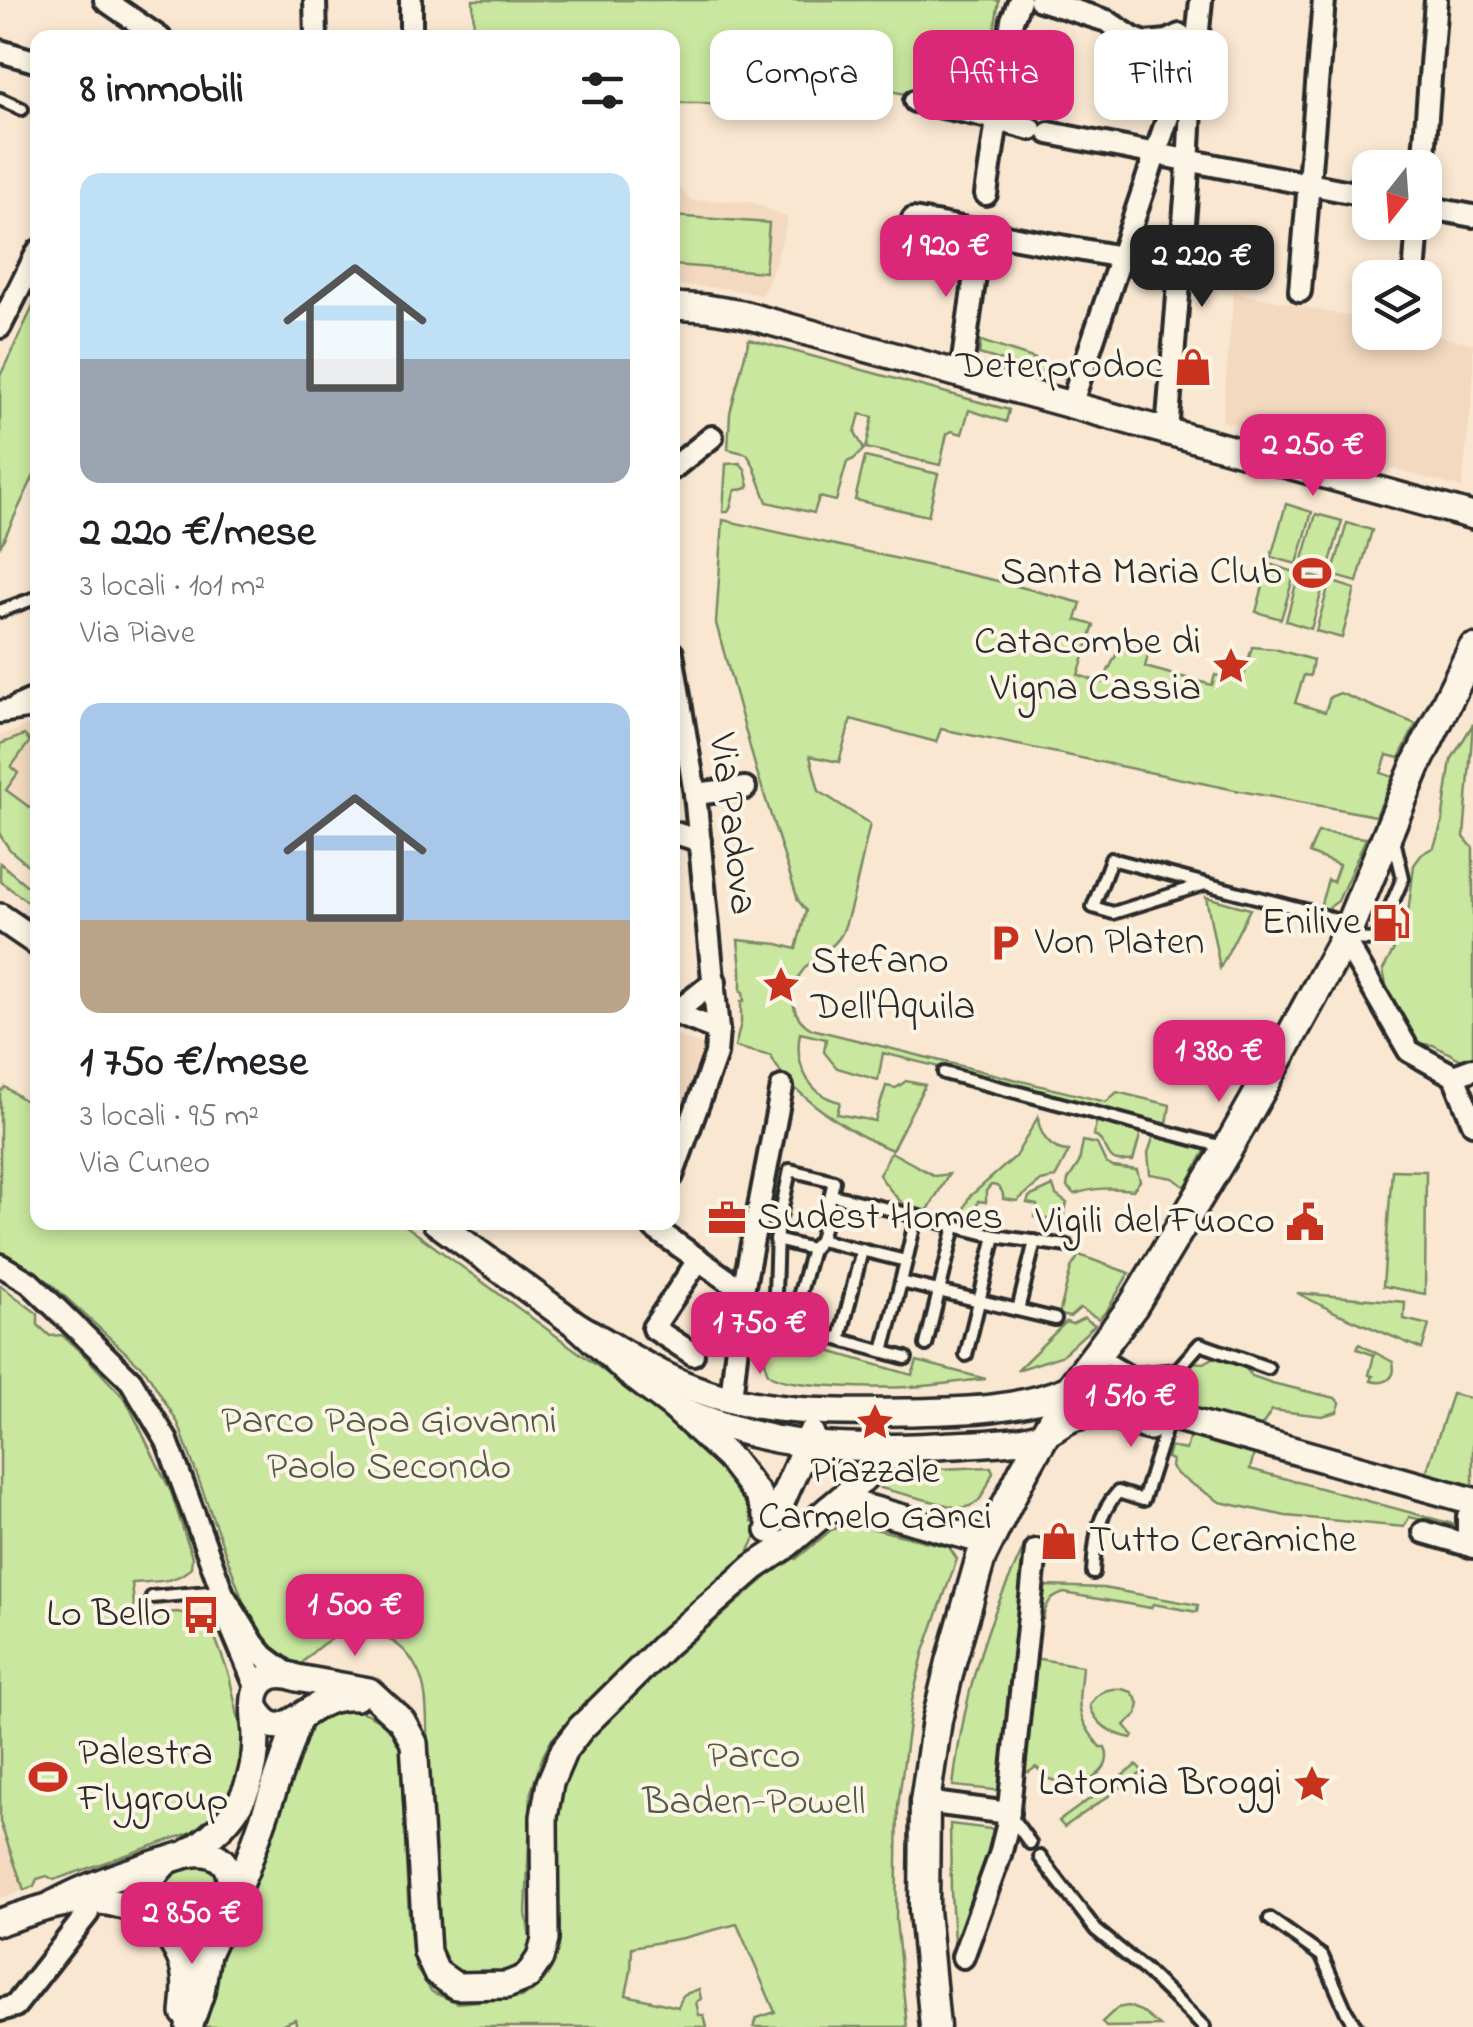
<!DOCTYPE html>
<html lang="it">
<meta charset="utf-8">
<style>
:root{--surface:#fff;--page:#f2f2f2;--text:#202124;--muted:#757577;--accent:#db2777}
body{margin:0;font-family:"Indie Flower",sans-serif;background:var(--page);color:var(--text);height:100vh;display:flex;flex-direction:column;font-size:38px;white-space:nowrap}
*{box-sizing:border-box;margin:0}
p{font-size:32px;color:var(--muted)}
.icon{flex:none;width:55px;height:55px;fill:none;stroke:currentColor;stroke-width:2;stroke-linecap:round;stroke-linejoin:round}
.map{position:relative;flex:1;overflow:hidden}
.drawer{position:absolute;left:30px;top:30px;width:650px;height:1200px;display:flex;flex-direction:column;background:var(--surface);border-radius:20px;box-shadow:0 5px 15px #0003}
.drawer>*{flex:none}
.hud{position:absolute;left:710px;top:30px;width:612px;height:90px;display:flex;gap:20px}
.needle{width:65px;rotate:197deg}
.controls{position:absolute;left:1352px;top:150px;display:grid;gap:20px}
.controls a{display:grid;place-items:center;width:90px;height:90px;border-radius:20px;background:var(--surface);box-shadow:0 5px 15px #0003;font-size:50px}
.price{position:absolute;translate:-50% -85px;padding:0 22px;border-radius:20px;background:var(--accent);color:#fff;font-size:32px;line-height:65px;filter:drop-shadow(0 2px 5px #0008)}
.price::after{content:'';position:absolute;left:50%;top:60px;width:30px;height:22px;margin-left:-15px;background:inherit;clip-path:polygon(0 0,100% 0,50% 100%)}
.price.active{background:#222;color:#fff}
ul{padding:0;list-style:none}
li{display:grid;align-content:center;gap:20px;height:530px;padding:0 50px}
li span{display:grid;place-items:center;height:310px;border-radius:20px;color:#555}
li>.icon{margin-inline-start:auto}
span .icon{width:180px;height:180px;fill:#fffc;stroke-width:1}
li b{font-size:42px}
h2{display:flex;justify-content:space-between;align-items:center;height:120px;padding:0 50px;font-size:42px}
.tag{padding:0 35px;border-radius:20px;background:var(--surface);box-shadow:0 5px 15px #0003;font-size:35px;line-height:90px}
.tag.active{background:var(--accent);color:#fff}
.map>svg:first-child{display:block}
.built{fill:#f3d9c0}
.green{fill:#c9e79f;stroke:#7a8965;stroke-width:2.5}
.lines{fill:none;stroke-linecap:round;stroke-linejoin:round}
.service-casing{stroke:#2b2b2b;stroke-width:18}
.minor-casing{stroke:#2b2b2b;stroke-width:28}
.tertiary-casing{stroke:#2b2b2b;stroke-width:32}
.secondary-casing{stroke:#2b2b2b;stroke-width:35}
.service{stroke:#fcf5e5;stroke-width:10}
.minor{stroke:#fcf5e5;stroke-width:20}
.tertiary{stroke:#fcf5e5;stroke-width:25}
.secondary{stroke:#fcf5e5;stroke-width:28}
.labels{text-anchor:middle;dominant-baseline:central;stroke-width:8;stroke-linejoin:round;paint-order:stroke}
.poi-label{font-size:40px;fill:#2b2b2b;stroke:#fcf5e5;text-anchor:end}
.street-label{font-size:40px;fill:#2b2b2b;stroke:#fcf5e5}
.park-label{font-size:40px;fill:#525a48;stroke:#fcf5e5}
</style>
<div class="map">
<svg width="1473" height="2027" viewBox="0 0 1473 2027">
<rect width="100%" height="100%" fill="#f9e7d1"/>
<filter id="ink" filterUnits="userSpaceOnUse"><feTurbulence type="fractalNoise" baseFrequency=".01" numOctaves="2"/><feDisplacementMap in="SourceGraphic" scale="20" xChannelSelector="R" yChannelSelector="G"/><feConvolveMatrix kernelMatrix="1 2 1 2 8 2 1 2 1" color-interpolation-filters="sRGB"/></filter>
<g filter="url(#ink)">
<g class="built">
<path d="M672,186L682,189L686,196L692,200L752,202L788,218L775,265L762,295L723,288L673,285Z"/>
<path d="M1234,292L1370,321V332L1421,333L1473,343V387L1462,488L1222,421Z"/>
<path d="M37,722V829L0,802V736Z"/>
<path d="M673,1034L707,1047L673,1139Z"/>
<path d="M0,1823L24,1890L0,1898Z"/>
</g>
<g class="green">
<path d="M473,0H999L982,109L885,90L880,107L870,104L867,114C850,110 845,115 829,114L825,104L793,114L700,103H673L672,38L474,37Z"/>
<path d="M672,216L769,223L765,272L673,265Z"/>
<path d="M37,298V469L0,547V376Z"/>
<path d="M749,339L1009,410L1006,422L969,410L962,434L952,431L947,434L940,465L866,448L873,417L860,414L855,432L864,449L854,459L847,462L836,501L819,497L814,513L767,502L753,464L747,454L728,449L730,413Z"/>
<path d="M981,341L1072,371L1069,380L979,354Z"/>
<path d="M865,457L938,474L928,516L855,500Z"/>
<path d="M740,463L745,469L749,486L745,489L736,490C730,497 734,505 728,512H723L726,464Z"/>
<path d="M1286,504L1312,512L1297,564L1271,557Z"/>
<path d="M1316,514L1342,521L1327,573L1301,566Z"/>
<path d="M723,520L998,581L1081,603L1076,620L1094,625L1078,675L1102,683L1117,653L1141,645L1150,647L1145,667L1212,685L1215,675L1242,682L1252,647L1275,649L1313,660L1310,676L1304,675L1295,703L1325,712L1330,697L1340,693L1416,724L1399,758L1387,755L1381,773L1393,777L1376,816L1240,791L941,729L936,742L851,719L839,762L810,756L819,791L870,824C862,856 855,900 843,931C836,948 816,955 804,969C788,988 789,1017 812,1029L1106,1102L1117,1092L1170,1105L1167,1124L883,1053L878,1080L837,1068L824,1052L826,1039L800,1033C794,1063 808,1095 840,1102L837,1114L875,1121L886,1086L896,1088L906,1081L925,1085L892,1150C854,1135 788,1094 771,1056L735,1047L741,1023V1001H744L743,992L741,991V969L738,940L778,944L796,949L806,911L798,900L756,769L716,623Z"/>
<path d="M1347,523L1372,530L1357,582L1332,575Z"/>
<path d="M1269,564L1295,572L1281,619L1256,612Z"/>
<path d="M1299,573L1325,580L1311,629L1286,621Z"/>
<path d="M1330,581L1355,589L1342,638L1316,631Z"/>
<path d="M1473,724L1464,837L1473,848V1057L1464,1061L1433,1045L1413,1043L1390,1004L1383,970L1402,934L1408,914L1414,865L1422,854L1434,847L1442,823L1451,760Z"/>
<path d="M24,735L30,741L11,767L18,773L6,790L36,812L37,810V873L10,850L0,835V744Z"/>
<path d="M1318,832L1366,838L1338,901L1327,909L1320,907L1328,880L1333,882L1339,865L1309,853Z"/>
<path d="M0,863L37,894V909L0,881Z"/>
<path d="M1206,897L1250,909L1220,968Z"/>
<path d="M5,1087L37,1109L38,1222L402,1223L667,1417L716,1461V1466C733,1484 747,1498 752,1522L757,1521L756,1536L747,1555L644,1645L552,1739L543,1756L531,1792L526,1913L531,1945C527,1950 523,1961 518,1965C510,1971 495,1972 486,1974C458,1977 445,1973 437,1944C434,1878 433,1811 428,1745C426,1720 429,1691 417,1669C407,1648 393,1639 371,1633C341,1626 317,1645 299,1667L287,1661L270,1647L247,1612L178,1423L146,1371L48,1281L0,1251V1092Z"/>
<path d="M1038,1117C1039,1134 1050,1151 1069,1151L1055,1178L1041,1181L1017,1201L1003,1199C1004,1191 999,1185 991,1185L986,1191V1202L978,1201L977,1207L973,1208L970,1225L959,1221L969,1197L1015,1157Z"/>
<path d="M1097,1120L1141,1132L1133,1161C1128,1160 1123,1162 1118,1161C1106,1160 1108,1142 1093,1135Z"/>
<path d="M1154,1135L1206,1149L1185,1187L1173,1178L1150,1174L1148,1153Z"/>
<path d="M1083,1141L1097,1144L1106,1163L1113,1167L1137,1170L1140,1181L1133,1190C1111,1188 1096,1187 1075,1194L1067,1187L1068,1180L1079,1163Z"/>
<path d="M891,1152L935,1176L949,1174L925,1215C903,1209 893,1194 879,1175Z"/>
<path d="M1392,1170L1426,1171L1425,1294L1383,1286Z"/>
<path d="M1053,1186L1056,1195L1067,1203L1062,1222L1035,1217L1037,1205L1027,1203L1029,1197Z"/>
<path d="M1079,1255L1129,1273L1108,1309L1099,1319L1080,1308L1070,1317L1059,1315L1071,1268Z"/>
<path d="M0,1285L38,1314V1325L50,1336L62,1335L82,1353L126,1400L171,1492L192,1557L191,1567C177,1584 152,1581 132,1583L135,1616L177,1612L188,1614L209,1626L216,1640L229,1675L242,1734L241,1759L237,1776L230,1794L221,1808L210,1819L190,1833L54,1880L47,1876L37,1879L34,1886L24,1890L0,1822Z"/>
<path d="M1297,1293L1405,1302L1404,1319L1429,1325L1422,1349L1339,1314Z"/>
<path d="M1084,1318L1095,1325L1061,1356L1017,1370L1066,1322L1072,1324Z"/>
<path d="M769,1334L912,1375L917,1361L986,1379C960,1381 933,1386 907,1387C886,1388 777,1388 768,1373C762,1362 767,1345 769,1334Z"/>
<path d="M1359,1344L1393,1362C1397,1378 1386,1385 1371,1381L1373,1376L1369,1375L1374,1355L1357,1349Z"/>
<path d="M1217,1356L1242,1364L1252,1376L1272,1383L1335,1398L1340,1403L1337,1412L1322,1416L1272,1410L1261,1427L1250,1469L1460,1526V1528L1409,1517L1404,1527L1286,1516L1220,1502L1178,1475L1171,1467L1172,1460L1167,1458L1170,1447L1186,1450L1197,1408L1136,1391L1122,1380L1123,1375L1132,1378L1178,1375L1189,1362L1204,1363Z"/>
<path d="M1452,1394L1473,1399V1485L1426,1473Z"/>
<path d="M991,1467L993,1472C984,1492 983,1507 958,1508L880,1488L893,1477L911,1470Z"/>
<path d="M850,1523L949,1547L957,1559L923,1654L912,1701L898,1806L896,1920L907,2027H754L757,2018L775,2012L737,1924L683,1938L632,1947L631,1971L626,1995L678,2007L683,1995L699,1989L701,1999L696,2002L699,2015H704L707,2027H297L295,2019L276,2027H200L224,1947L304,1730C310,1725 316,1718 323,1714C354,1700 385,1718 400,1745L409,1916L412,1951L417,1970L432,1992L458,2003L522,1997L532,1992L544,1980L554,1964L558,1923L554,1879L556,1815L564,1779L580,1751L607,1720L667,1663L792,1555L796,1559L831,1530Z"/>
<path d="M1028,1537L1004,1791L953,1786C960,1726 974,1665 996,1609C1006,1585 1018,1561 1028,1537Z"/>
<path d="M1046,1586L1103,1588L1198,1605L1197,1612L1153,1604L1151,1608L1064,1593C1049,1598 1046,1604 1043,1619L1037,1614Z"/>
<path d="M1033,1658L1082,1666C1079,1706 1073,1713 1100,1747H1105C1113,1767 1097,1775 1082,1786L1049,1779L1036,1767L1029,1772H1023Z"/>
<path d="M1122,1689L1132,1692L1139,1703L1137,1714L1125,1725L1134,1736L1131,1738C1112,1734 1096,1725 1090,1706C1097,1692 1107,1688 1122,1689Z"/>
<path d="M1137,1765L1143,1772L1064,1827L1059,1821Z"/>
<path d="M950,1824L999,1830L955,1958L951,1892Z"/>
<path d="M201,1862L218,1867C220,1890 219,1928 188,1930L161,1906L156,1888L166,1876Z"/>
<path d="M1128,2006L1141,2011L1160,2026L1106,2027L1102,2022L1117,2008Z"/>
</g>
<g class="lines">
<g class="service-casing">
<g id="service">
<path d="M0,99L22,109"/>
<path d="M0,611L38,597"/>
<path d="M15,702L38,692"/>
<path d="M1205,884L1113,913L1093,907L1111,859L1316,913L1348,925"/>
<path d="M1350,939L1376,940L1403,878L1394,840"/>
<path d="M944,1073L1227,1148"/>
<path d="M832,1195L995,1236L1067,1246"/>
<path d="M776,1240L812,1249"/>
<path d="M906,1261L916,1218"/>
<path d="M1018,1310L1035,1241"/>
<path d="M740,1323L791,1326L812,1249L820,1240L906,1261L901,1282L1055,1319"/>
<path d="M774,1324L777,1231L790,1170L834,1181L820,1240"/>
<path d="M791,1326L906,1358"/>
<path d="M840,1339L862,1250"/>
<path d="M926,1345L955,1226"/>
<path d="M883,1351L901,1282"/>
<path d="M966,1355L995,1236"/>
<path d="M1108,1359L1133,1374L1177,1370L1200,1344L1268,1368"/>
<path d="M1093,1573C1095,1542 1096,1516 1118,1492L1143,1500L1165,1431"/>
<path d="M152,1597L221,1591"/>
<path d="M1009,1814L1030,1843"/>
<path d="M1040,1857L1096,1930L1145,1970L1204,2027"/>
<path d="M1270,1919L1322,1956L1347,2013L1356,2027"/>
</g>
</g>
<g class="minor-casing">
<g id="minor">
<path d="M105,0L160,38"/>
<path d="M315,0L316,38"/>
<path d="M1040,0L1107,21L1134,39L1145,43L1168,41L1180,35"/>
<path d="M411,38V0"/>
<path d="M0,51L38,62"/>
<path d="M915,101L980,115L1031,129"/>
<path d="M1049,133L1370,196"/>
<path d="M1423,168L1436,0"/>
<path d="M986,194L1012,20L1020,0"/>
<path d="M1425,207L1473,216"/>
<path d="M913,219L1121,257"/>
<path d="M1414,278L1418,222"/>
<path d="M1300,291L1324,0"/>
<path d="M0,327L38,251"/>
<path d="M961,374L981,233"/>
<path d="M1071,405L1182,75L1180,54L1168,41"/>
<path d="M1167,431L1187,185L1192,90L1201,0"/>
<path d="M672,469L712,437"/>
<path d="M672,653L695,794L718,1030L716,1054L672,1176"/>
<path d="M0,712L38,706"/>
<path d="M695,794L745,788"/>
<path d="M672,832L700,841"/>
<path d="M1344,939L1409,1051L1454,1076L1473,1123"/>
<path d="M672,1012L718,1030"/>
<path d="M675,1013L715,981"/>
<path d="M1454,1076L1473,1069"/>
<path d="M656,1222L654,1228L743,1291"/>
<path d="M0,1265L29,1282L131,1381L167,1441L223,1594L254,1644L264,1656L288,1674"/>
<path d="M693,1354L653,1328L699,1259"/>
<path d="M731,1399L743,1291L782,1087"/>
<path d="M1468,1516V1545L1473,1547"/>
<path d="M1424,1532L1468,1545"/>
<path d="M226,1615L257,1689"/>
<path d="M925,1802L1009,1813"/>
<path d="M963,1957L1000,1855L1007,1827L1036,1550"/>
<path d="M0,2010L15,2006L88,1913L82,1890"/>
</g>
</g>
<g class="tertiary-casing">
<g id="tertiary">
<path d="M672,306L706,308L742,314L1473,516"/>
<path d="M0,917L38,943"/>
<path d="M436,1222L578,1326L629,1373L674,1407L731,1460L758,1495L771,1523"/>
<path d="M578,1326C615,1347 653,1373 693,1388C761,1414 833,1413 905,1412C962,1411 1018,1411 1071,1388L1473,1501"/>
<path d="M674,1407C766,1447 837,1451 936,1446C964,1444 992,1444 1020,1440C1030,1438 1040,1437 1049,1432C1058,1427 1066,1420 1076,1417C1098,1409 1128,1421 1150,1427"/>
<path d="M829,1509L860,1506L988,1542"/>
<path d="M769,1530L811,1434"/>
<path d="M256,1709C277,1743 294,1718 317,1706C329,1699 342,1696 356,1697"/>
<path d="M188,1853C232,1824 256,1792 256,1737C256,1725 252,1701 257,1690C264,1673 282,1672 297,1678L369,1691L402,1721L414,1743L427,1952L436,1972L456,1986L507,1985L527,1977L540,1958L545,1940L544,1817L550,1783L564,1750L581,1728L667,1643L754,1567L784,1547L848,1493L894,1448"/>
<path d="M167,1861C123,1903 162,1917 180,1957C188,1974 186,1995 184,2013"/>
<path d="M53,1904C88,1885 125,1873 164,1861C174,1859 183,1854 194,1853C205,1852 216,1854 223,1862C232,1871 231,1888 231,1900"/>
<path d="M0,1922C58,1903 101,1885 156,1922"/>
<path d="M189,2027L201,1992L207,1954L245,1871L298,1720"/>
</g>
</g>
<g class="secondary-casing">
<path id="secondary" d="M935,2027L924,1910L925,1802L937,1720L951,1662L981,1557L1023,1472L1071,1388L1133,1306L1228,1148L1285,1047L1344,939L1417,763L1473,649"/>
</g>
<use href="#service" class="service"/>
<use href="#minor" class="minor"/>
<use href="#tertiary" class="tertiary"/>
<use href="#secondary" class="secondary"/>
</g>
</g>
<defs>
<g id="shop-bare" transform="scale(3)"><path d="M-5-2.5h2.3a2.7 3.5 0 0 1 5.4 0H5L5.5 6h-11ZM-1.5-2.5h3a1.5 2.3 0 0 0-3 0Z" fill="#c8321e" stroke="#fcf5e5" stroke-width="2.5" paint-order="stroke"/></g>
<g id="stadium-bare" transform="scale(3)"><path d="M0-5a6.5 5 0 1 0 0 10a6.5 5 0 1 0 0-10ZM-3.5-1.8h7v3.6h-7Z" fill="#c8321e" stroke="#fcf5e5" stroke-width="2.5" paint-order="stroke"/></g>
<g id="sight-bare" transform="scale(3)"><path d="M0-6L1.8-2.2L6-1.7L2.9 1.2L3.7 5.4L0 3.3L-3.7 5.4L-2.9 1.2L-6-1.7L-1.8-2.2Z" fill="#c8321e" stroke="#fcf5e5" stroke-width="2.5" paint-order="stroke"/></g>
<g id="fuel-bare" transform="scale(3)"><path d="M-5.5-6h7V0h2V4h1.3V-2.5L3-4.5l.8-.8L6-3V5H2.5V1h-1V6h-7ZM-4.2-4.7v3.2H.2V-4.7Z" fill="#c8321e" stroke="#fcf5e5" stroke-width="2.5" paint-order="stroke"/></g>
<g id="parking-bare" transform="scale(3)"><path d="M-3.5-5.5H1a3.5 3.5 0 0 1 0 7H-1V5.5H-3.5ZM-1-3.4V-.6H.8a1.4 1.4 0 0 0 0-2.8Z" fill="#c8321e" stroke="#fcf5e5" stroke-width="2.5" paint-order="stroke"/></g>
<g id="office-bare" transform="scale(3)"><path d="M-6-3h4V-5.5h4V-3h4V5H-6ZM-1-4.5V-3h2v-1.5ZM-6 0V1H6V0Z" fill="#c8321e" stroke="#fcf5e5" stroke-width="2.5" paint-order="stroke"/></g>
<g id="civic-bare" transform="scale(3)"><path d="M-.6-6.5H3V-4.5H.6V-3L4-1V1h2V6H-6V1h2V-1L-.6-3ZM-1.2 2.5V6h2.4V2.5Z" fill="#c8321e" stroke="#fcf5e5" stroke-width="2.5" paint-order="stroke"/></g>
<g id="bus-bare" transform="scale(3)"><path d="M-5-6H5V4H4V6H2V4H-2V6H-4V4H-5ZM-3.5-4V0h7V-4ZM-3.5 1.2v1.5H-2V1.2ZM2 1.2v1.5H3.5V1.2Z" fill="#c8321e" stroke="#fcf5e5" stroke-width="2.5" paint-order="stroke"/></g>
</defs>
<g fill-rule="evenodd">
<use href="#shop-bare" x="1193" y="367"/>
<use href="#stadium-bare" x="1312" y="573"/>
<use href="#sight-bare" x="1231" y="666"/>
<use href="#fuel-bare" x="1391" y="923"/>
<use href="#parking-bare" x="1005" y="943"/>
<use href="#sight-bare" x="781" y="985"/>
<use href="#office-bare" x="727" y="1218"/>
<use href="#civic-bare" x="1305" y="1222"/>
<use href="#sight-bare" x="875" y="1422"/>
<use href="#shop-bare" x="1059" y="1541"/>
<use href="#bus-bare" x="201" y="1615"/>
<use href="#stadium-bare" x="48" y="1777"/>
<use href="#sight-bare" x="1312" y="1784"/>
</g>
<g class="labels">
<g class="poi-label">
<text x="1163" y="367">Deterprodoc</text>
<text x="1282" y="573">Santa Maria Club</text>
<text x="1201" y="643">Catacombe di<tspan x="1201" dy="46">Vigna Cassia</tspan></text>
<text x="1361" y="923">Enilive</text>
<text x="1035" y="943" text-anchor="start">Von Platen</text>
<text x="811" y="962" text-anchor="start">Stefano<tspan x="811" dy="46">Dell'Aquila</tspan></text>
<text x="757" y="1218" text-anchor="start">Sudest Homes</text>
<text x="1275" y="1222">Vigili del Fuoco</text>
<text x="875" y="1472" text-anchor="middle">Piazzale<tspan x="875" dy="46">Carmelo Ganci</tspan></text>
<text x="1089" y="1541" text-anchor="start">Tutto Ceramiche</text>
<text x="171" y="1615">Lo Bello</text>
<text x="78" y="1754" text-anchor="start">Palestra<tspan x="78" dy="46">Flygroup</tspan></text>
<text x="1282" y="1784">Latomia Broggi</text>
</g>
<g class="street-label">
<text transform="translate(731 824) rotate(83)">Via Padova</text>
</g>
<g class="park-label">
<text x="389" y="1422">Parco Papa Giovanni<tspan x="389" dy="46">Paolo Secondo</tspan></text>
<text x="754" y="1757">Parco<tspan x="754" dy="46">Baden-Powell</tspan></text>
</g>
</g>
</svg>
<div class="controls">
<a><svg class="needle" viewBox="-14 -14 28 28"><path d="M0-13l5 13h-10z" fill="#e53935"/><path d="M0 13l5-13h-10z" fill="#757577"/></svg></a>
<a><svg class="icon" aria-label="layers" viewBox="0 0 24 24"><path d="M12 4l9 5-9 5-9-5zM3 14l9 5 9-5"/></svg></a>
</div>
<b class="price" style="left:946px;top:300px">1 920 €</b>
<b class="price active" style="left:1202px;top:310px">2 220 €</b>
<b class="price" style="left:1313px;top:499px">2 250 €</b>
<b class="price" style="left:1219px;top:1105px">1 380 €</b>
<b class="price" style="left:760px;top:1377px">1 750 €</b>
<b class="price" style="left:1131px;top:1450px">1 510 €</b>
<b class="price" style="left:355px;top:1659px">1 500 €</b>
<b class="price" style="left:192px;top:1967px">2 850 €</b>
<div class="hud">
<a class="tag">Compra</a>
<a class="tag active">Affitta</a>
<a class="tag">Filtri</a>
</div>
<section class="drawer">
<h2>8 immobili<svg class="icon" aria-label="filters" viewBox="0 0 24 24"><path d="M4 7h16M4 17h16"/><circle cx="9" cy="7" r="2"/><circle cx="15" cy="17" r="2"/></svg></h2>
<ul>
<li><span style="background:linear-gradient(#bfe0f5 60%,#9aa5b1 0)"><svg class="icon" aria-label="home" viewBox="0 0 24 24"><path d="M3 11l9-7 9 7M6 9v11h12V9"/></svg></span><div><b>2 220 €/mese</b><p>3 locali · 101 m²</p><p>Via Piave</p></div></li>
<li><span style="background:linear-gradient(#a9c7e8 70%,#b9a48a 0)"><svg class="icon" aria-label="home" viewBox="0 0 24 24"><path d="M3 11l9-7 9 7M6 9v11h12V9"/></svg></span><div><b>1 750 €/mese</b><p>3 locali · 95 m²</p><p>Via Cuneo</p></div></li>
</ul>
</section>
</div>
